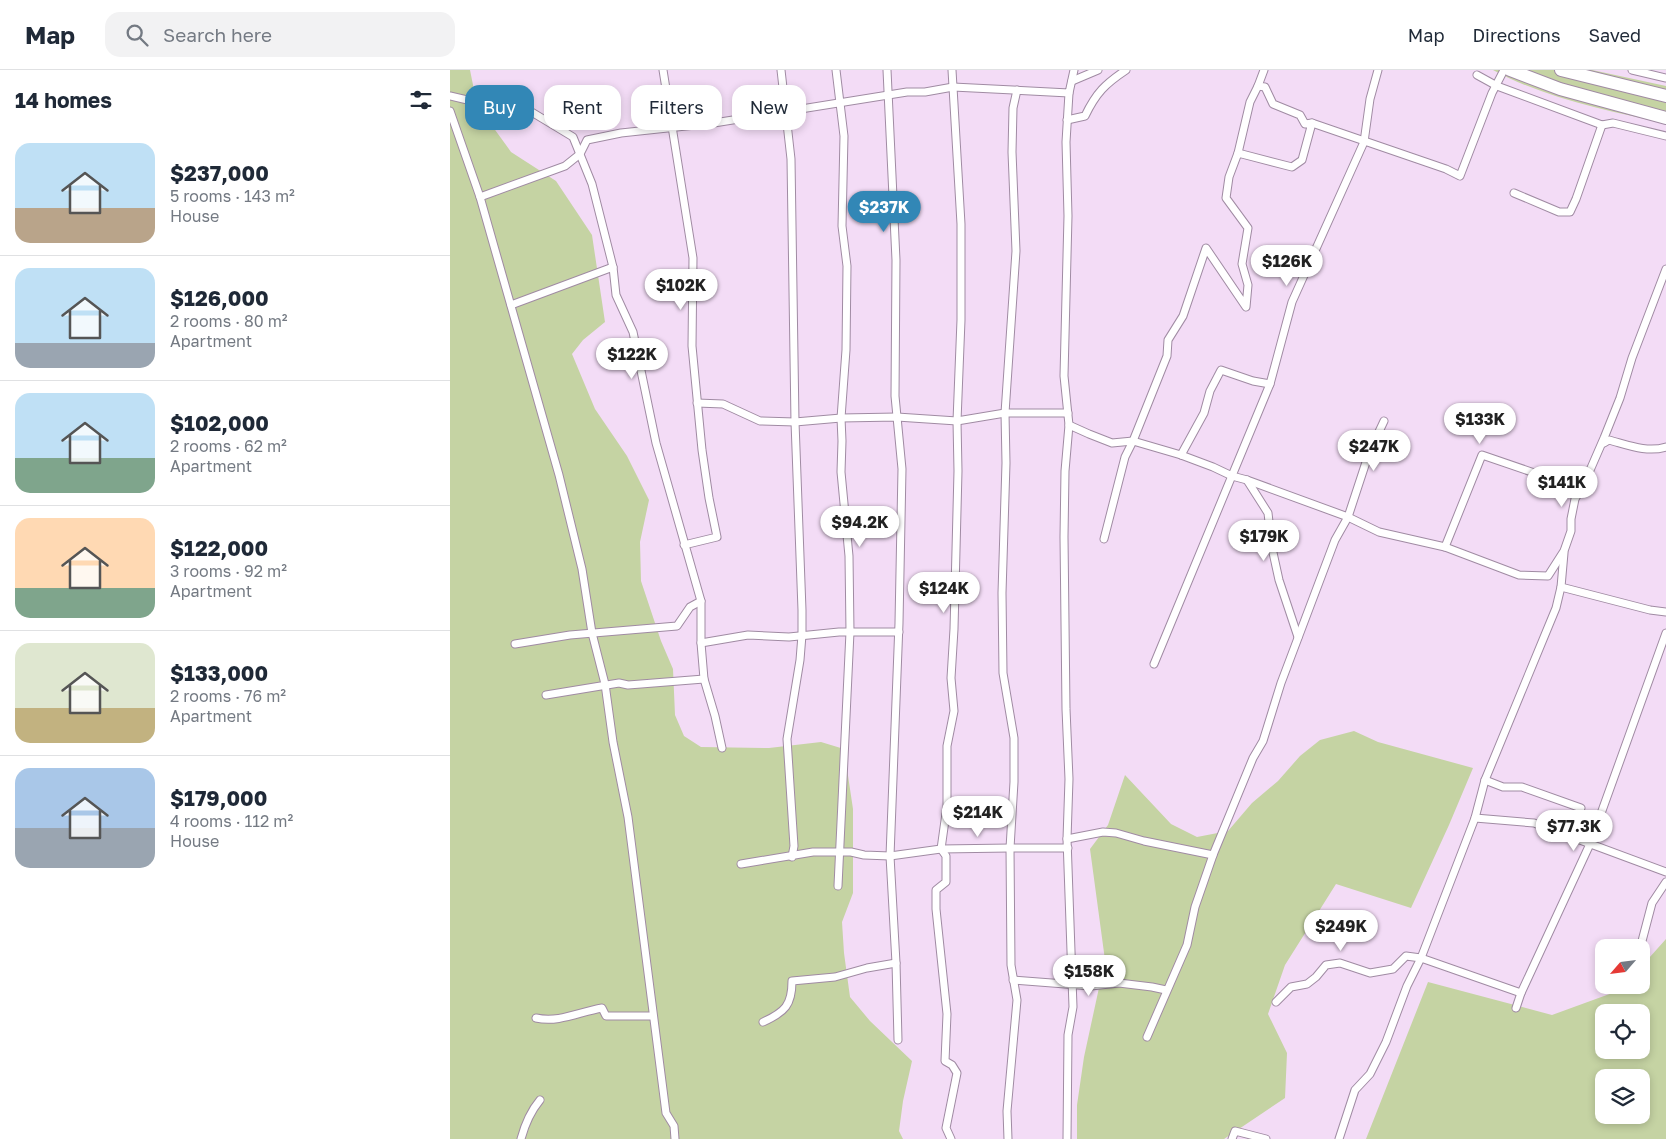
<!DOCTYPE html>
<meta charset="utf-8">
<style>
:root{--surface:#fff;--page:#f2f2f3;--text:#1f2937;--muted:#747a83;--line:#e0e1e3;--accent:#3287b6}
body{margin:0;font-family:"Golos Text",sans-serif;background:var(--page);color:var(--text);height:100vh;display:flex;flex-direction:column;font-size:19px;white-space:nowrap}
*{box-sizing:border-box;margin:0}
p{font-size:16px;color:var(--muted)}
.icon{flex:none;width:28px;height:28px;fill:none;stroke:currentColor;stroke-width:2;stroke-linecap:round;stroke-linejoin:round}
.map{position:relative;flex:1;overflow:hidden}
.sheet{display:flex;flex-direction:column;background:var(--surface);width:450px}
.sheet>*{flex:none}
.guide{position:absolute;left:15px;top:15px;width:475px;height:45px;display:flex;gap:10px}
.needle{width:32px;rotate:242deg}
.controls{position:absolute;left:1145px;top:869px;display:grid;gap:10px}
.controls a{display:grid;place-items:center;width:55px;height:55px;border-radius:10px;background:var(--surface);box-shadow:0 2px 8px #0003;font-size:25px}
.price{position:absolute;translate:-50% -42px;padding:0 11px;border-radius:18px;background:#fff;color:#222;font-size:16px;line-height:32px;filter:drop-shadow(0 1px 2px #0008)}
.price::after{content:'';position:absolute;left:50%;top:30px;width:15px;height:11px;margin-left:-8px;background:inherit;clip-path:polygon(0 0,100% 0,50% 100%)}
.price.on{background:var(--accent);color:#fff}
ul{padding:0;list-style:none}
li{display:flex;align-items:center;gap:15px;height:125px;padding:0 15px}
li+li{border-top:1px solid var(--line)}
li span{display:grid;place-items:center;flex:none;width:140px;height:100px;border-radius:15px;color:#555}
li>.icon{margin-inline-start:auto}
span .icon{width:60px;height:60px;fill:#fffc;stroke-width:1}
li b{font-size:21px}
h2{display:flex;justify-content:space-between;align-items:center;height:60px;padding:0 15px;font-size:21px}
.tag{padding:0 18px;border-radius:15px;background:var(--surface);box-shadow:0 2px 8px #0003;font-size:18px;line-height:45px}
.tag.on{background:var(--accent);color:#fff}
header{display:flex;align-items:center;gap:30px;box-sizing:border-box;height:70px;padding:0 25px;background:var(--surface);border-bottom:1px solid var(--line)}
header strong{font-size:24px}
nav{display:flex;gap:28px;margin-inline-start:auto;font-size:18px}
.search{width:350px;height:45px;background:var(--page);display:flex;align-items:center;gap:12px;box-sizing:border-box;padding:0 18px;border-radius:15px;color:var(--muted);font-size:19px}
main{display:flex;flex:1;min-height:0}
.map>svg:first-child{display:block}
.green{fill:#c5d3a3;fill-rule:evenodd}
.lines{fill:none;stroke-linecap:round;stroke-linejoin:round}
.street-casing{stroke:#a08ba3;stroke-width:9}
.highway-casing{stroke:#a08ba3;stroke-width:14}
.street{stroke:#fff;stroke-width:7}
.highway{stroke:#fff;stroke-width:12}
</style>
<header>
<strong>Map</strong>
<div class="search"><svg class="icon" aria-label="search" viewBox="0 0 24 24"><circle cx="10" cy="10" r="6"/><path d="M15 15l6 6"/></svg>Search here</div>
<nav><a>Map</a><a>Directions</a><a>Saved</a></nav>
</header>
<main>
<section class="sheet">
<h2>14 homes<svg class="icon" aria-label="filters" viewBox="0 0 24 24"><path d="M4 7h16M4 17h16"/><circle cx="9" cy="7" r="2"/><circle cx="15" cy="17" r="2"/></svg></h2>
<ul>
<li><span style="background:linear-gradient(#bfe0f5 65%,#b9a48a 0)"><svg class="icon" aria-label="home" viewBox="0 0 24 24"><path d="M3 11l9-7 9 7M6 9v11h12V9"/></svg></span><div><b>$237,000</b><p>5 rooms · 143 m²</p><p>House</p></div></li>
<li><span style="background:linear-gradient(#bfe0f5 75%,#9aa5b1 0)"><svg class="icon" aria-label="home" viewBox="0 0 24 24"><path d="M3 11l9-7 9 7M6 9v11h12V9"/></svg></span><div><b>$126,000</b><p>2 rooms · 80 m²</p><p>Apartment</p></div></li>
<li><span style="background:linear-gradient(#bfe0f5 65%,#7fa58c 0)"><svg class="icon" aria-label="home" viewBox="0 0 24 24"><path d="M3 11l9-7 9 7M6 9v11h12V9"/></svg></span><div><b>$102,000</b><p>2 rooms · 62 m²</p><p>Apartment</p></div></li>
<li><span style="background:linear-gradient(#ffd9b3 70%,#7fa58c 0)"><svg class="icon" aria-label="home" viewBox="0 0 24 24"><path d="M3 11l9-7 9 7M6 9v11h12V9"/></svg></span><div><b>$122,000</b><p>3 rooms · 92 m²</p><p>Apartment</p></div></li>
<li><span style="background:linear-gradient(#dfe7d0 65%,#c2b280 0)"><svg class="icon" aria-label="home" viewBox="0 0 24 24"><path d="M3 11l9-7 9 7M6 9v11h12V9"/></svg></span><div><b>$133,000</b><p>2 rooms · 76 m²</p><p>Apartment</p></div></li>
<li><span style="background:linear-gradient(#a9c7e8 60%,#9aa5b1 0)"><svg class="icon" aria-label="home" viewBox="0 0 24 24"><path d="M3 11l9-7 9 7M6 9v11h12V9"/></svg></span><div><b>$179,000</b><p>4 rooms · 112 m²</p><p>House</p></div></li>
</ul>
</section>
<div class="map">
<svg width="1216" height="1069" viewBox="0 0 1216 1069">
<rect width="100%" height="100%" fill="#f3dcf6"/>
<g class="green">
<path d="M0,0H20L27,35L61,82L106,111L142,165L155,252L133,270L122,284L145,339L177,386L199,430L190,472L191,511L211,571L223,599L225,645L234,666L251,677L319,678L371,672L394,679L403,739V823L392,852L394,883L400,927L420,951L462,991L453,1031L449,1061L453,1069H0Z"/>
<path d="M1043,0H1142L1216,16V54C1157,40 1097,29 1043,0Z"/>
<path d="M904,661L928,672L1023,698L999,755L961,838L886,814L835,895L818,944L837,983L835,1028L774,1069H627V1035L634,987L655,890L640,779L658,755L675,705L721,754L747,767L778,761L802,733L828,711L850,686L870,670Z"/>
<path d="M1216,869V1069H916L978,912L1102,945L1165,922L1173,915H1191V897ZM1154,942H1191V980H1154ZM1154,1008H1191V1045H1154Z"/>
</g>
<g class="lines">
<g class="street-casing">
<g id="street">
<path d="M213,0L243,188L242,276L252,380L259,428L267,467L234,475"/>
<path d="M331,0L341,89L345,352L352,540V565L350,590L337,669L344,776L342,787"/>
<path d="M386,0L394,66L392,156L397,196L396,280L391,348L392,371L391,402L399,486L400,562L388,816"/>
<path d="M437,0L446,190L445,326L452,399L449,553L440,786L446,893L448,970"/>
<path d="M1182,0L1216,8"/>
<path d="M1027,5L1047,16L1152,55L1163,53L1216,66"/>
<path d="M622,11L648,0"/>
<path d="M0,26L30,33L80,41L123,67L142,114L163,197L166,225L183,262L206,373L251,531V573L254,609L265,646L272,678"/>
<path d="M0,41L30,127L109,405L132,499L142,563L155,614L163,672L178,747L216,1043L224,1056L225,1069"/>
<path d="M617,50L635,46C646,23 655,14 676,0"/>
<path d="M862,53L996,99L1010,106L1042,23L1054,0"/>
<path d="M788,83L800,32L808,16"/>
<path d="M1064,123L1109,142H1120L1126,129L1152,55"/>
<path d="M30,127L115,96L130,84L137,70L171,63L264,53L457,22H475L503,17L619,23L624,0"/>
<path d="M61,235L163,197"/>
<path d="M247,333L273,334L310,351L345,352L391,348L447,347L507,351L555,343H618"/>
<path d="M619,355L639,364L662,373L683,371L731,385L763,397L782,406L797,410L898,447L929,462L995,477L1069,505L1098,506L1114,481L1121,461V449L1125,429L1134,414L1154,368L1170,328L1182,288L1216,199"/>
<path d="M1154,373L1159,370C1178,375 1197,383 1216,377"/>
<path d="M731,385L754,343L760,321L771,300L803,311L820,314L842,232L914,72L920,29L928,0"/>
<path d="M797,410L818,443L822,478L829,510L848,567"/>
<path d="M654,469L675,387L683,371L717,286L718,270L733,246L756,178L796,237L798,215L792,194L798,158L776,128L779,107L788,83L842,97L852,90L862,53L855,54L850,45L823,34L815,17L808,16L814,0"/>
<path d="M995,477L1032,385L1131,419"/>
<path d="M1114,483L1111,517L1200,540L1216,542"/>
<path d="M251,573L298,565L339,567L389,562H449"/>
<path d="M65,574L120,565L227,556L240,537L251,531"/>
<path d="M704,594L820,314"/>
<path d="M96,625L169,613L178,615L191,614L254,609"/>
<path d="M1035,710L1053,717H1072L1131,738"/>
<path d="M1025,748L1084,753L1216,802"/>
<path d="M617,769L653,762L666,763L694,771L763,785"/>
<path d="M291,794L363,782H401L414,785L440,786L491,779L560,778H618"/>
<path d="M1192,871L1202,833L1216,812"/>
<path d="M563,910L641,916L669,913L702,917L716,920"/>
<path d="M826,932L841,917L857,914L866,907L876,895L890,893L920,903L943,899L956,886L971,888L1071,923L1140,774L1216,563"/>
<path d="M1066,938L1071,923"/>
<path d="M86,948C109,953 129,942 152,938L156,946H202"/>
<path d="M313,952C335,942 342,935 342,911L385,907L417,898L446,893"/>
<path d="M697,967L737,875L745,837L763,785L803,688L813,671L831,613L885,470L898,447L919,383L934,351"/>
<path d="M71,1069C75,1054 80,1042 90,1030"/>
<path d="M501,1069L496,1058L507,1003L502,995L495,991L497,944L486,839V820L496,812V786L491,779L497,736V676L504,641L501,608L504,559L508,401L507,351L511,250V154L502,0"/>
<path d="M558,1069L557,1041L567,930L561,895L560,778L564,712V668L553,603L552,523L556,393L555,343L566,181L562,82L563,38L567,20"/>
<path d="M617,1069L618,965L623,937L617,769L619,709L616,639L614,467L615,401L619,355L614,306L618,146L616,72L619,23"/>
<path d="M782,1069L785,1061L816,1069"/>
<path d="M889,1069L905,1020L920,1004L936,972L957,916L971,888L1025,748L1035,710L1106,538L1111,517"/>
</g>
</g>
<g class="highway-casing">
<g id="highway">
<path d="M1060,0L1110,19L1216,48"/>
<path d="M1111,0L1216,26"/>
</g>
</g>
<use href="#street" class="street"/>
<use href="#highway" class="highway"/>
</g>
</svg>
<div class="controls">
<a><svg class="needle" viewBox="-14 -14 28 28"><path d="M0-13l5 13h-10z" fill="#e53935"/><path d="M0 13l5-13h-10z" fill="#747a83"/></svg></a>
<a><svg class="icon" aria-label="locate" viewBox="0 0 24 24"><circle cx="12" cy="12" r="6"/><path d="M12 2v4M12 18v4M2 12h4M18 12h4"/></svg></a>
<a><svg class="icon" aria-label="layers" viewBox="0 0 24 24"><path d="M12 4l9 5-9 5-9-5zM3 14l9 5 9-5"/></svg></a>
</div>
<b class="price on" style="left:434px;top:163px">$237K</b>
<b class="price" style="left:837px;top:217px">$126K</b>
<b class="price" style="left:231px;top:241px">$102K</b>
<b class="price" style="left:182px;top:310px">$122K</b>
<b class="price" style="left:1030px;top:375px">$133K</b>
<b class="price" style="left:924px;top:402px">$247K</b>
<b class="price" style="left:1112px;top:438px">$141K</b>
<b class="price" style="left:410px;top:478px">$94.2K</b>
<b class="price" style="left:814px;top:492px">$179K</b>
<b class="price" style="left:494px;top:544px">$124K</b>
<b class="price" style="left:528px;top:768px">$214K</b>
<b class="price" style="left:1124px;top:782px">$77.3K</b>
<b class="price" style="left:891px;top:882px">$249K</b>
<b class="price" style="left:639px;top:927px">$158K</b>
<div class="guide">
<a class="tag on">Buy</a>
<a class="tag">Rent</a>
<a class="tag">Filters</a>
<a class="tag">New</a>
</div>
</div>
</main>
